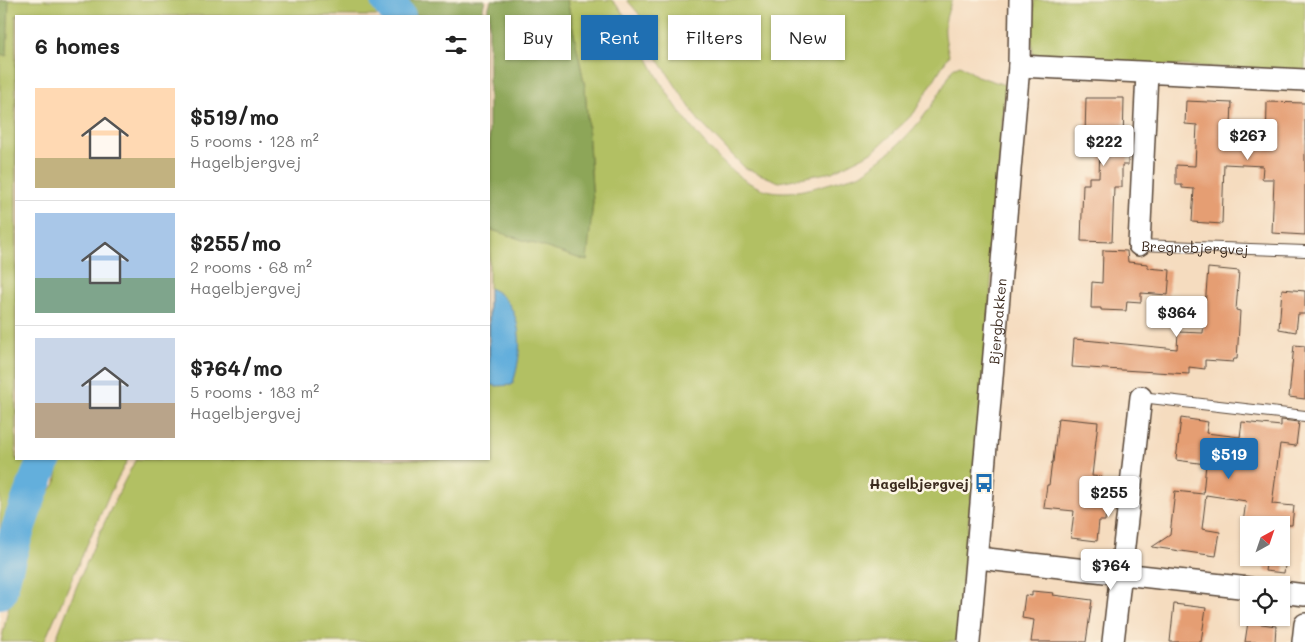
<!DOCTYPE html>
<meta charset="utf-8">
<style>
:root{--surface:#fff;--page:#f6f6f6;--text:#222;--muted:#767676;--line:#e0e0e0;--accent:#1f6fb2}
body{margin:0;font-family:Mali,sans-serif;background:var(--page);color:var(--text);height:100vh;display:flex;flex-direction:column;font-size:19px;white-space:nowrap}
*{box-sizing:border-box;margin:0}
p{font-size:16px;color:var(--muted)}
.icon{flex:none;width:28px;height:28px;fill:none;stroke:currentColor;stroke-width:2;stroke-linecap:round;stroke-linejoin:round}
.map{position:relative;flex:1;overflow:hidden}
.sheet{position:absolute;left:15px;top:15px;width:475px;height:445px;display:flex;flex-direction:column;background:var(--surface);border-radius:0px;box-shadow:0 1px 4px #0004}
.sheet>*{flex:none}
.banner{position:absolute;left:505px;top:15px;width:475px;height:45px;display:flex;gap:10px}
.needle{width:32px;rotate:40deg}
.tools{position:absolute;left:1240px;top:516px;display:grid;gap:10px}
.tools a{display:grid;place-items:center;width:50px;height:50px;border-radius:0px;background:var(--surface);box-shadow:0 1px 4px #0004;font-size:25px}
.price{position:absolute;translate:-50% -42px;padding:0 11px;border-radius:5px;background:#fff;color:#222;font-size:16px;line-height:32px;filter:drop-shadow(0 1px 2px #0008)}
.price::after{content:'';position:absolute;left:50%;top:30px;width:15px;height:11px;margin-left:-8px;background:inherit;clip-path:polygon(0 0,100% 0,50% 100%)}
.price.selected{background:var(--accent);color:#fff}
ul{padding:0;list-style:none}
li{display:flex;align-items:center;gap:15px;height:125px;padding:0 20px}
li+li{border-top:1px solid var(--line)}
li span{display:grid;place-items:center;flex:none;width:140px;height:100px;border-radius:0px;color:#555}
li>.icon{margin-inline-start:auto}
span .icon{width:60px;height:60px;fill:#fffc;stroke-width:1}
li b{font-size:21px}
h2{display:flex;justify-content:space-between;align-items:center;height:60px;padding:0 20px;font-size:21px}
.tag{padding:0 18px;border-radius:0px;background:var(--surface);box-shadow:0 1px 4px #0004;font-size:18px;line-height:45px}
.tag.selected{background:var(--accent);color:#fff}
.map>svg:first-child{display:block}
.green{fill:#b2c063;stroke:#767540}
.forest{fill:#8da659;stroke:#64683c}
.water{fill:#64afdc;stroke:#506c7d}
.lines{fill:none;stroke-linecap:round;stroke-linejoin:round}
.river{stroke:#64afdc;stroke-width:34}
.building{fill:#e59e73}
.service-casing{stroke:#574536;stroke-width:12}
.minor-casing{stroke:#574536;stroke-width:24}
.service{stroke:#fff;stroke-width:10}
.minor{stroke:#fff;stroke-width:21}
.labels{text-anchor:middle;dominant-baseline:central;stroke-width:5;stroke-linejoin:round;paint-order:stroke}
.street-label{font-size:14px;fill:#3b2a1e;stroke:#fcf5e5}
.poi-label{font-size:14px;font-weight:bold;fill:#3b2a1e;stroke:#fcf5e5;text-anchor:end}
</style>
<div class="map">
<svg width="1305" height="642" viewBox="0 0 1305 642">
<rect width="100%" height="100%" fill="#fcf5e5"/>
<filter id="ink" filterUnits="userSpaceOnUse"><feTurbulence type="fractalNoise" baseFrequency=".02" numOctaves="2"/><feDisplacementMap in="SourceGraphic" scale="10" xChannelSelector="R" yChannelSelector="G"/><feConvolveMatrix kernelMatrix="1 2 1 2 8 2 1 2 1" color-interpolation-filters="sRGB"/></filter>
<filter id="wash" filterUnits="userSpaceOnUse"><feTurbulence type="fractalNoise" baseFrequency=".0096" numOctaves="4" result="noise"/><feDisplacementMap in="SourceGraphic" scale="20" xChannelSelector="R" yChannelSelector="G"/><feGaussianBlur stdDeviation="1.12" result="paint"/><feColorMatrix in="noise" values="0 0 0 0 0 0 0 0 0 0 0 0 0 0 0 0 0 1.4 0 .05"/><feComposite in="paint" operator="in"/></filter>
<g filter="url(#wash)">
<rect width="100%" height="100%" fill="#f5dcbf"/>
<g class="green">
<path d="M0,0H372L385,16H16V459H35L14,498L0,559Z"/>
<path d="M567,0H612C632,21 639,42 653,68C672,105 720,173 760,188C784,197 811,189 834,182C843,179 855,177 863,173C869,169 875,163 881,159C914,133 935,105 953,68L960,65L977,76L1005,85L986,357L956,642H55C78,580 105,517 136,459H489V229L586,260L593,202L585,87Z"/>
<path d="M627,0H952C943,23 943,31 949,55L914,113L874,151L832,172L779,182L745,168L699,121L656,56L639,14Z"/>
<path d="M1034,0H1305V71L1063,61L1033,55L1030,23L1033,22Z"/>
<path d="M59,459H128L109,495L44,642H1L19,558L33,525L34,510L56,483Z"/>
</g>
<g class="forest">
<path d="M0,0H9L7,56L0,54Z"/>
<path d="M404,0H485L481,16H417Z"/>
<path d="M491,0H567L585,87L593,202L587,261L489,229V16H486Z"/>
</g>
<path class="water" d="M489,288C525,303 524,354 512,385L496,386L489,384Z"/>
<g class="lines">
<g class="river">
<path d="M387,0L399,16"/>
<path d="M0,592C11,546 26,502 45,459"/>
</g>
</g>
<g id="blocks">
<g class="building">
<path d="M1086,98H1124L1123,149H1128V165H1122V187H1114L1112,242L1081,241L1083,184H1089V177H1099L1100,144H1093V135H1085Z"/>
<path d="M1186,101L1232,103L1231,125L1266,151L1267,102L1305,103V235L1272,233L1274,179H1262L1263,166L1224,164L1222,224L1192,222L1194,189L1182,188V185H1176V165L1195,166L1197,125L1185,124Z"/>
<path d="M1103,250L1127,251L1128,262L1148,264V268L1170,270L1168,295L1141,293V302L1127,301L1126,311L1101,310V308H1091L1092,282L1102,283Z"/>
<path d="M1208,268L1239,271L1236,310L1240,311L1237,359H1234L1233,362L1205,360V369L1189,367V374L1072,367L1074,339L1177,349L1178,332L1203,333Z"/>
<path d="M1282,289L1305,291V314H1298L1296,332L1279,329Z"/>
<path d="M1294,345L1305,346V399L1289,397Z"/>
<path d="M1058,418L1098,422L1092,476L1102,477L1101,485L1103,486V494L1108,495L1105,521H1099L1097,541L1071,538L1074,511L1044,508L1047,485H1049L1052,462H1053Z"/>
<path d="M1181,418L1208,422L1206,433L1240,437L1242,422L1281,426V420L1299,422L1296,446L1280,444L1272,504L1294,506L1292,525H1258L1243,523L1246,501L1206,495L1202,529L1220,532L1216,556L1152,547L1170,535L1175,491L1203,494L1206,464L1176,460Z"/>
<path d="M1267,558H1286L1284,573L1265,571Z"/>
<path d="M1032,591L1054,593L1053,595L1092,600L1086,642H1031L1034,620L1022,618L1025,595L1032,596Z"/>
<path d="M1174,604L1206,608L1201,642H1170Z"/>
<path d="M1248,622L1276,626L1275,642H1245Z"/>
</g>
</g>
</g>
<g filter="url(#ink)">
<use href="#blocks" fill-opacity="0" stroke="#574536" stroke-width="1"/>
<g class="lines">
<g class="service-casing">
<g id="service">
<path id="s1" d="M1139,245L1305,251"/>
<path d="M1141,397L1305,416"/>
</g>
</g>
<g class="minor-casing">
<g id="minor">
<path d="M1019,66L1305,80"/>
<path d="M1139,245L1147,73"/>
<path d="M978,558L1249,588"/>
<path d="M1281,592L1305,595"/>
<path id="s2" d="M969,642L1019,66L1020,0"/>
<path d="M1113,642L1141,397"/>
<path d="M1303,642L1305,624"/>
</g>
</g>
<use href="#service" class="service"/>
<use href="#minor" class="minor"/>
</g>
</g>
<defs>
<g id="bus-bare" transform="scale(1.5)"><path d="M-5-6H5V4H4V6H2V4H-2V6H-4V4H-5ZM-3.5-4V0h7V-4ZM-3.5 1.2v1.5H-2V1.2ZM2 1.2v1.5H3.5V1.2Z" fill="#1f6fb2" stroke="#fcf5e5" stroke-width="2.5" paint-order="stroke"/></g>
</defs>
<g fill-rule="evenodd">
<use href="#bus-bare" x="984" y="483"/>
</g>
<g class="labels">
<g class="street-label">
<text stroke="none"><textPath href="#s1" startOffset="56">Bregnebjergvej</textPath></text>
<text stroke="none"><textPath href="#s2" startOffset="322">Bjergbakken</textPath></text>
</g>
<g class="poi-label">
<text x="969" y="483">Hagelbjergvej</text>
</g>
</g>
</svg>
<div class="tools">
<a><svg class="needle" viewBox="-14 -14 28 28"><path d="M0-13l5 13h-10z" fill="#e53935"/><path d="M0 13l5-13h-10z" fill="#767676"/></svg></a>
<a><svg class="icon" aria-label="locate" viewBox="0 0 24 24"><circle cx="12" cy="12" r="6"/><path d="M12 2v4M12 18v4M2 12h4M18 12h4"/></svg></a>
</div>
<b class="price" style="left:1248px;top:161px">$267</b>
<b class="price" style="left:1104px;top:167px">$222</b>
<b class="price" style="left:1177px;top:338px">$364</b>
<b class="price selected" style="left:1229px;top:480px">$519</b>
<b class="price" style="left:1109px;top:518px">$255</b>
<b class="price" style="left:1111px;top:591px">$764</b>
<div class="banner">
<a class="tag">Buy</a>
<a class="tag selected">Rent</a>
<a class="tag">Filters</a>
<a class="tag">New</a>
</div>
<section class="sheet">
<h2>6 homes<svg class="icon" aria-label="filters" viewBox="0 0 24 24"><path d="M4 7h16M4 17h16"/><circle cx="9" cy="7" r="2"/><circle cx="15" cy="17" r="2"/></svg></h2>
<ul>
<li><span style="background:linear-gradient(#ffd9b3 70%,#c2b280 0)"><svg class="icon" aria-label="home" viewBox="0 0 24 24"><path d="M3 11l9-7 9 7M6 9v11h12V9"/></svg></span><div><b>$519/mo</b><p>5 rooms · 128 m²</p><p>Hagelbjergvej</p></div></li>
<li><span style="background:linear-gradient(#a9c7e8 65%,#7fa58c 0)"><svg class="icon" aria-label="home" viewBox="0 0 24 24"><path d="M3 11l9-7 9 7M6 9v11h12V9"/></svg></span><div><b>$255/mo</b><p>2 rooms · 68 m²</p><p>Hagelbjergvej</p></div></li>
<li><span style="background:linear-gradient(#c9d6e8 65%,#b9a48a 0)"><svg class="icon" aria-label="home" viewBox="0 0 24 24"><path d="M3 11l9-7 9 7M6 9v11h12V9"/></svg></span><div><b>$764/mo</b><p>5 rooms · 183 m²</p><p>Hagelbjergvej</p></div></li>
</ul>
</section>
</div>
